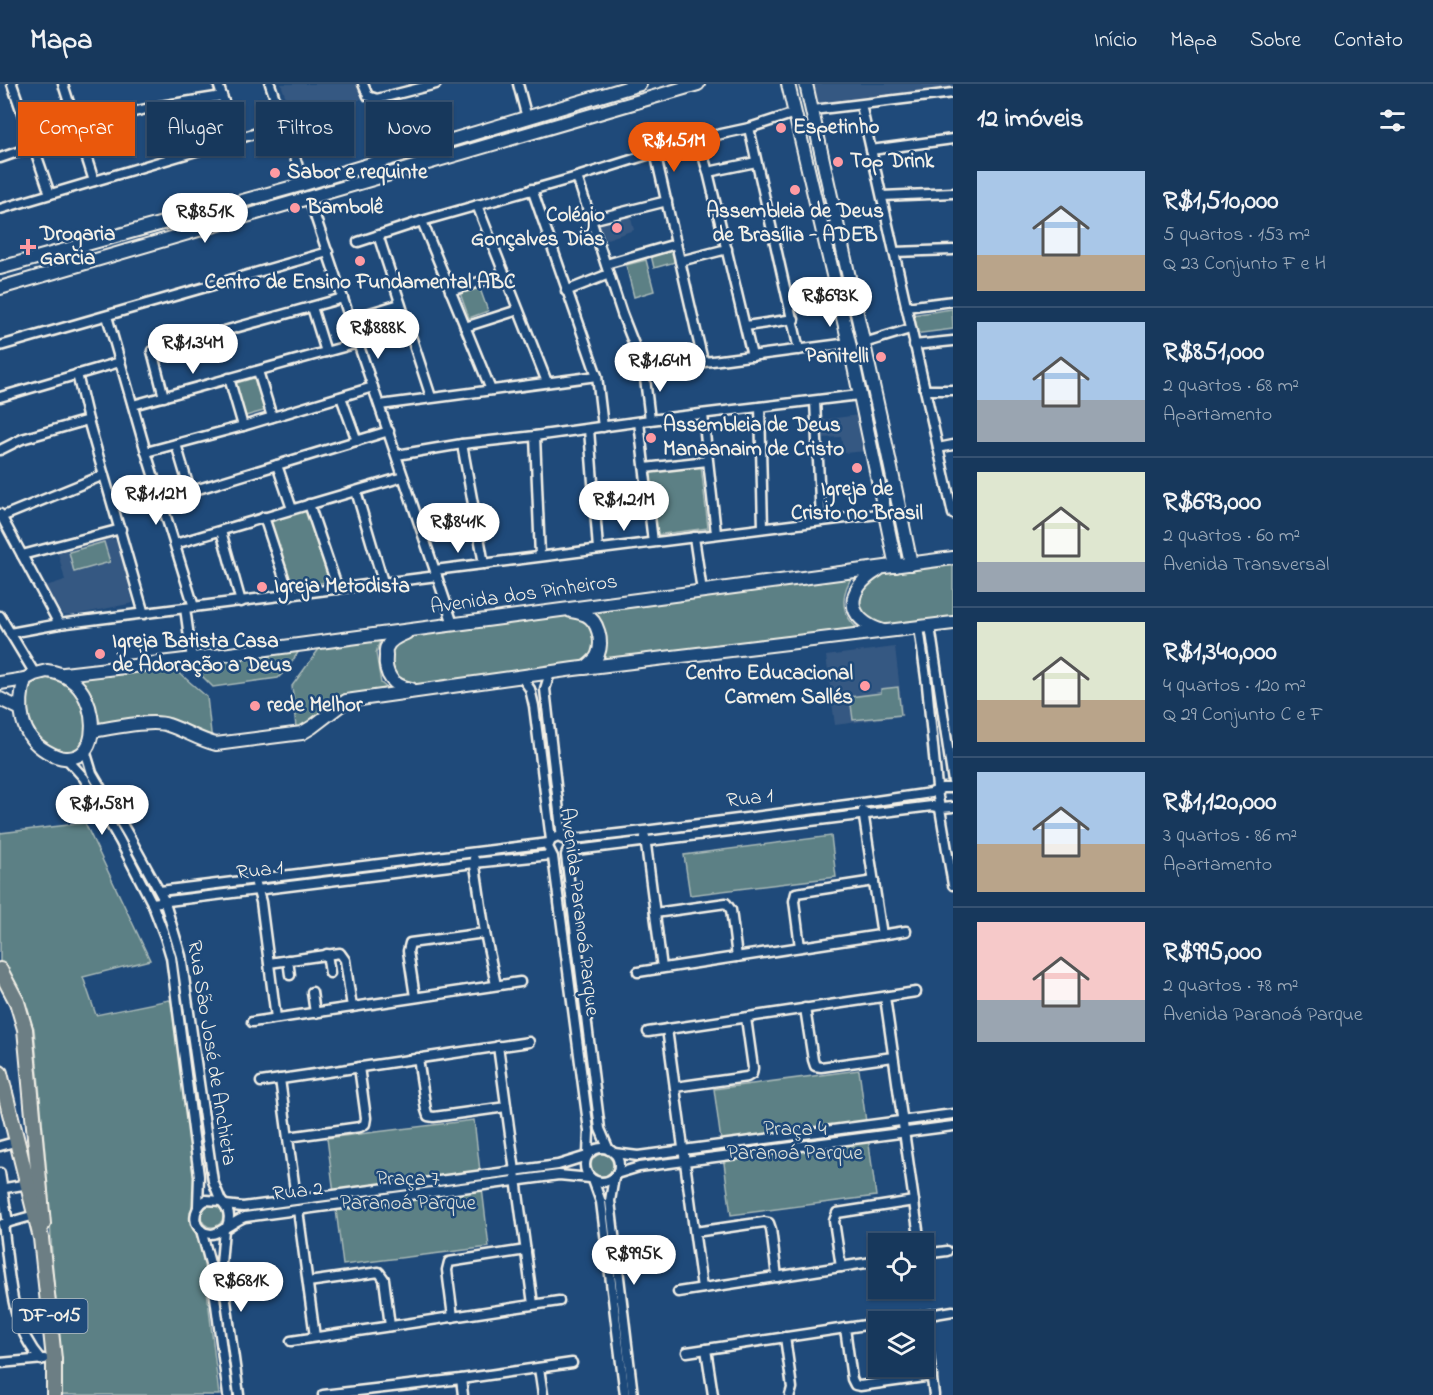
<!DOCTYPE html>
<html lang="pt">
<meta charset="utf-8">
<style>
:root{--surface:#17385c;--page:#244365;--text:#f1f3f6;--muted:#9eacbb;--line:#365272;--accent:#ea580c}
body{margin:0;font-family:"Indie Flower",sans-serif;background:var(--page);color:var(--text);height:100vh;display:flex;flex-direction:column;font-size:22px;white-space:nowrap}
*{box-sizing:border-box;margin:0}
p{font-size:20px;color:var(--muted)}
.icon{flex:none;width:33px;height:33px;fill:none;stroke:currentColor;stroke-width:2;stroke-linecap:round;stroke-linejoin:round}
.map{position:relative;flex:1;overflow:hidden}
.drawer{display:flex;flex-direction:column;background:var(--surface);width:480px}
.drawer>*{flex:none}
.top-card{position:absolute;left:18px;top:18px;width:570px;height:54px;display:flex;gap:12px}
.controls{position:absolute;left:868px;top:1149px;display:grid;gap:12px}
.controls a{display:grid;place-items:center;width:66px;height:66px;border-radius:0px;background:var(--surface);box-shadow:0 2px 4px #0004,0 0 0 2px var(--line);font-size:30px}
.price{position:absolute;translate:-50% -51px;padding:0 14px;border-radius:21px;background:#fff;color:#222;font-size:20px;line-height:39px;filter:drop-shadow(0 2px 3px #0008)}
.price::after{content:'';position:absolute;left:50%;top:36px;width:18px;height:14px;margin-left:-9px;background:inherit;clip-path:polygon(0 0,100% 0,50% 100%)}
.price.selected{background:var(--accent);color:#fff}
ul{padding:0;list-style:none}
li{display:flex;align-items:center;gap:18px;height:150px;padding:0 24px}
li+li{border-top:2px solid var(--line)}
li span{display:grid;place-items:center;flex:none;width:168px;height:120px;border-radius:0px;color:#555}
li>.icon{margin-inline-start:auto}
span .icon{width:72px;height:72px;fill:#fffc;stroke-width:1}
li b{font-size:26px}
h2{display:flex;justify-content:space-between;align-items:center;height:72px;padding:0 24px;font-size:26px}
.pill{padding:0 21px;border-radius:0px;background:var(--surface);box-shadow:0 2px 4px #0004,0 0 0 2px var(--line);font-size:21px;line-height:54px}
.pill.selected{background:var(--accent);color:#fff}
header{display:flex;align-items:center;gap:36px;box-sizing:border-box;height:84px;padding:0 30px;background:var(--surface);border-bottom:2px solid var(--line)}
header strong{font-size:28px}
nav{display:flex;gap:33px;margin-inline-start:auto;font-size:21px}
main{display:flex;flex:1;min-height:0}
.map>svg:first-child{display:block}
.built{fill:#365882}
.green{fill:#5b8085;stroke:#a8b8b6;stroke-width:1.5}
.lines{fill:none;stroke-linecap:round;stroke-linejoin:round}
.street-casing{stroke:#f4f1e8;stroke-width:13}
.secondary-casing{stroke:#f4f1e8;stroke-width:16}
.primary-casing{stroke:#f4f1e8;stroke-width:18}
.street{stroke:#1f4a7a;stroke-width:8}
.secondary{stroke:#1f4a7a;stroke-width:12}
.primary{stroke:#6c7e84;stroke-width:14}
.poi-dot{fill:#ff9aa2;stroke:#1f4a7a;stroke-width:2}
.labels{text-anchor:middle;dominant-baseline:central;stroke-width:5;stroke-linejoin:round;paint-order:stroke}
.shield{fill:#1f4a7a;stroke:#b4bfc7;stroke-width:1.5}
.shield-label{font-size:20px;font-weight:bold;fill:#f4f1e8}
.poi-label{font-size:21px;font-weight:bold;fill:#f4f1e8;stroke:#1f4a7a;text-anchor:start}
.street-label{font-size:21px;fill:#f4f1e8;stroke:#1f4a7a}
.park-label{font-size:21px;fill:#dde0d9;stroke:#1f4a7a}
</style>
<header>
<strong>Mapa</strong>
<nav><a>Início</a><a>Mapa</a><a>Sobre</a><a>Contato</a></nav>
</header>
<main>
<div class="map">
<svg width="953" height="1311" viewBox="0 0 953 1311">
<rect width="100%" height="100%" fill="#1f4a7a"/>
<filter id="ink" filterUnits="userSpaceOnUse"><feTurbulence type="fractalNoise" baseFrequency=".0167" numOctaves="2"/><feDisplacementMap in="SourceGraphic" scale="12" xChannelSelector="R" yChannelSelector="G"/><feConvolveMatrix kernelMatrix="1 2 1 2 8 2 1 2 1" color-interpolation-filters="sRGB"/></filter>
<g filter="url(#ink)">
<g class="built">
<path d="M281,0H357L361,15L297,45Z"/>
<path d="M805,0H953V8L813,26Z"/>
<path d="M630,131L634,146L604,156L600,142L601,139Z"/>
<path d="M859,331L867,367L844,369L841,353L822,354L820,336Z"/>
<path d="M111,454L117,457L133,519L70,532L63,531L46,502L65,496L58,469Z"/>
<path d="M895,563L903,632L835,641L826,572Z"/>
</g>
<g class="green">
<path d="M671,165L675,178L654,184L651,171Z"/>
<path d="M646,176L654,207L634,213L626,181Z"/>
<path d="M479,202L488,227L469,234L460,209Z"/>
<path d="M952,225L953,245L914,250L912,231Z"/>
<path d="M257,293L267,326L242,333L233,300Z"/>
<path d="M701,381L708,444L655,451L647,388Z"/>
<path d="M307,423L329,498L288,503L266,435Z"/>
<path d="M104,458L110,478L74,488L69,468Z"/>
<path d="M953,475V537L888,547L862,536L855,508L882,484Z"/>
<path d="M855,488C839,511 839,531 862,548L592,582L601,571L587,528Z"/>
<path d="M565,528L584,533L595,549L594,569L583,581L419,604C392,599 390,589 389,564L413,550Z"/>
<path d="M381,553L376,569L381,599L393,609L349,614L297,654L292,602L322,561Z"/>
<path d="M304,560L286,586L278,594L213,603L186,576Z"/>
<path d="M169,580L207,613L212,658L156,632L102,644L92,614L74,595Z"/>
<path d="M36,592H62L82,616L90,647L83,665L66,672L40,660L25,635L27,597Z"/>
<path d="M898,603L901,631L853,636L850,613L881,609V605Z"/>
<path d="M85,739L150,876L83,893L96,931L169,916L174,920L219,1311H57L56,1239L48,1104L34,944L0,878V749Z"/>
<path d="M831,752L836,793L690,811L684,771Z"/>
<path d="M859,986L876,1112L731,1131L714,1005Z"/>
<path d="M474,1036L489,1163L343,1181L327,1054Z"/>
<circle cx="602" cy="1081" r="11"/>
<circle cx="212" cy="1132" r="11"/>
</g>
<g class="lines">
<g class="street-casing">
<g id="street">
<path d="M12,0L50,110"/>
<path d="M63,0L94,97"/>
<path d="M218,0L237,55"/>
<path d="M270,0L304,100"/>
<path d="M363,0L368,12L377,15L436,0"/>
<path d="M518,0L527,34"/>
<path d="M861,21L953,430"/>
<path d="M813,26L953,9"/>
<path d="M76,42L154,23L222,12"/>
<path d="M749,44L799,266"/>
<path d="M698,55L708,88L752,272"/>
<path d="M871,66L953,55"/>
<path d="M655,68L703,277"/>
<path d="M0,74L32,63"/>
<path d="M708,88L756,78"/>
<path d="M577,93L622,230L644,286L650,336"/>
<path d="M532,105L597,292L603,343"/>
<path d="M882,112L953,109"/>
<path d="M309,114L453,540"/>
<path d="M477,121L547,298"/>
<path d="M0,125L284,41"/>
<path d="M591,136L667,117"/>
<path d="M422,137L491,306"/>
<path d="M378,151L431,313"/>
<path d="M358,158L422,137L577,93L698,55L749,44L795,29"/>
<path d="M894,168L953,166"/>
<path d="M680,177L727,165"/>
<path d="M606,180L676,160"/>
<path d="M450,207L505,190"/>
<path d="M566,207L609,190"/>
<path d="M312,223L326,268"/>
<path d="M906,223L953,217"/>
<path d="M107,232L146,368L194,523"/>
<path d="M350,235L400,220"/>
<path d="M746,242L794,235"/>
<path d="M465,243L518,226"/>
<path d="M864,259L910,245"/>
<path d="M914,261L953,257"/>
<path d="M0,262L328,168"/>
<path d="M644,286L849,259"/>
<path d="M258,287L272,333"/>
<path d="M77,290L88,336L144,530"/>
<path d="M229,294L243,342"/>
<path d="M925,306H953"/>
<path d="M0,313L120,278"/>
<path d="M164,313L152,267L343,214"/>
<path d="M341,313L357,357"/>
<path d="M815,317L821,436"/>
<path d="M133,321L358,259"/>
<path d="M380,321L597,292"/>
<path d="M760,323L763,444"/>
<path d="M703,331L716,449"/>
<path d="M639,338L653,458"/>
<path d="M589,345L598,465"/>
<path d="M535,352L540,472"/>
<path d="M176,360L190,407"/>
<path d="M462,360L484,480"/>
<path d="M938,364L953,361"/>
<path d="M0,366L22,355L88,336"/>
<path d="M146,368L243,342L373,303"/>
<path d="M397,371L462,360L535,352L650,336L859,311"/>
<path d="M277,381L292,425"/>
<path d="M645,384L707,377"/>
<path d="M356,407L383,498"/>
<path d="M162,416L389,347"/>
<path d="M309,420L338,505"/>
<path d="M0,430L59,540"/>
<path d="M1,433L104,391"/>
<path d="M264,433L290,512"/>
<path d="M221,447L241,518"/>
<path d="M694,453L702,507"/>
<path d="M175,460L403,393"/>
<path d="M22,471L121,445"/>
<path d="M435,486L886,429"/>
<path d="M185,524L192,575"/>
<path d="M0,532L35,590"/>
<path d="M930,542L953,698"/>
<path d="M919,543L927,601L938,713L953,801"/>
<path d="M10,549L59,540L437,492"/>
<path d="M550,589L545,605L562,754"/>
<path d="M522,594L530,605L534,622L551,756L548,763L553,773L589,1047L588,1070"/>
<path d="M85,666L92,689L129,752L164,816L181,872L213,1097L221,1117"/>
<path d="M67,675L84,694L120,757L152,819L165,853L171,873L199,1092L198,1122"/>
<path d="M863,727L882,851"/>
<path d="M645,753L662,884"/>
<path d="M551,756L558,753L565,756L644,747L862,719L931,709L942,704H953"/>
<path d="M568,765L566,771L600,1045L609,1066"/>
<path d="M568,767L932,722L941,724L953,723"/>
<path d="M474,775L485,849L496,901"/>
<path d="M256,800L261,818L276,934"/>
<path d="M160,807L549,759"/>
<path d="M152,819L474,779L551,771"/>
<path d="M655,829L726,819L731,826L737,873"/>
<path d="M800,863L794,817L796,809L874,797"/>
<path d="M327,870L330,889"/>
<path d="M288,876L290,891"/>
<path d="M269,879L340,869L345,876L352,923"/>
<path d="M638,888L906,847"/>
<path d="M312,908L315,929"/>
<path d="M415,913L408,867L410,859L485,849"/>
<path d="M885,913L920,1160"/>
<path d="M805,924L813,976L815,982L821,983L893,973"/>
<path d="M252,938L520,898"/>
<path d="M667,945L702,1204"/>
<path d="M648,948L916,908"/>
<path d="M498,962L533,1220"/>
<path d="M418,974L426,1026L428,1032L434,1033L506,1023"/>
<path d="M280,995L296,1114"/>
<path d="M261,998L529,958"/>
<path d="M675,1003L747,993L752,990L753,984L746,934"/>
<path d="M288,1053L360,1043L365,1040L366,1034L359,983"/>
<path d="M0,1062L18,1057"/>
<circle cx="602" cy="1081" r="17"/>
<path d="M614,1069L638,1072L953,1030"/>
<path d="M0,1089L8,1139"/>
<path d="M616,1090L639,1083L953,1042"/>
<path d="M614,1093L610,1117L633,1311"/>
<path d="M593,1096L601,1118L625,1311"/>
<path d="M0,1105L28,1100"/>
<path d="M225,1121L243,1123L558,1081L587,1072"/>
<path d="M298,1126L315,1253"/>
<path d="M3,1140C10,1186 8,1239 41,1276"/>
<path d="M3,1140L35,1131"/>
<path d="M227,1142C231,1132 229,1124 221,1117L206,1116C191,1124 191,1148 211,1150C220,1150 234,1137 245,1133L559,1091L590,1094"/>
<path d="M224,1145L221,1180L239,1311"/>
<path d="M201,1146L211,1183L228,1311"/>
<path d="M695,1148L764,1138L769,1139L771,1145L777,1193"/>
<path d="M924,1170L947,1167"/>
<path d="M841,1183L834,1137L837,1129L914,1117"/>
<path d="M308,1198L379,1188L384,1195L390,1242"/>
<path d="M678,1208L879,1177"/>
<path d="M924,1232L934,1311"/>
<path d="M453,1233L447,1186L449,1178L526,1166"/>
<path d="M887,1238L953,1227"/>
<path d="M845,1244L852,1295L855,1301L860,1302L932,1292"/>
<path d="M785,1253L792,1304L790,1311"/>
<path d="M291,1257L559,1217"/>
<path d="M706,1265L713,1311"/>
<path d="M687,1268L879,1239"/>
<path d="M0,1279L44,1275"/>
<path d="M539,1284L543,1311"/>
<path d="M461,1295L463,1311"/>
<path d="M323,1311L461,1295L572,1279"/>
</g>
</g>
<g class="secondary-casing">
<g id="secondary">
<path d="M788,0L849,259L896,482"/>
<path d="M806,0L883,346L911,480"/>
<path d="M0,184L304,100L640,0"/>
<path d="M0,204L698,0"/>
<path d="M878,486C845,505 844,535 883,547"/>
<path d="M571,527C576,528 582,529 586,531C598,537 603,557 598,570C596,576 590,580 585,584"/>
<path d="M406,549C399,552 390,555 387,563C385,565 386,569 386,572C384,591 393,602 411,605"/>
<path d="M47,587C65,589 78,598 86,615C95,634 97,673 68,674C60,675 53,671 46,667C20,652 17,622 25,595L35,590Z"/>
<path d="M64,590L177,577L953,474"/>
<path d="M0,599L25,595"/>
<path d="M0,615L19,624"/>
<path d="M93,647C111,644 152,635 168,641C184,646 199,656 216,660L302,649L312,643L346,617L574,585L953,539"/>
</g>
</g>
<g class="primary-casing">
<g id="primary">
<path d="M0,886L17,918L25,945L43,1140"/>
<path d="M0,989L41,1154L54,1275V1311"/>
</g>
</g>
<use href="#street" class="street"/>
<use href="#secondary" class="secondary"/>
<use href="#primary" class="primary"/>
</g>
</g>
<g class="poi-dot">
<circle cx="781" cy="44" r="6"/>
<circle cx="838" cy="78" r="6"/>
<circle cx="275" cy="89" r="6"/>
<circle cx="795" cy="106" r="6"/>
<circle cx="295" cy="124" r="6"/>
<circle cx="617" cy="144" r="6"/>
<path d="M25 154h6v6h6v6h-6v6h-6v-6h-6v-6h6z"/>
<circle cx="360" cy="177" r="6"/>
<circle cx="881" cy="273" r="6"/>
<circle cx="651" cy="354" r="6"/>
<circle cx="857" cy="384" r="6"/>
<circle cx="262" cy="503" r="6"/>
<circle cx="100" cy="570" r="6"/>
<circle cx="865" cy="602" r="6"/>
<circle cx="255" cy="622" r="6"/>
</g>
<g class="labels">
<rect class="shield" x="12.5" y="1215" width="75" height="34" rx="4.5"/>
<g class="shield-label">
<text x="50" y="1232">DF-015</text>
</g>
<g class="poi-label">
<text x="793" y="44">Espetinho</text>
<text x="850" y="78">Top Drink</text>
<text x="287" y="89">Sabor e requinte</text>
<text x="307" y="124">Bambolê</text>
<text x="795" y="128" text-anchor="middle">Assembleia de Deus<tspan x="795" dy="24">de Brasília - ADEB</tspan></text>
<text x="605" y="132" text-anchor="end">Colégio<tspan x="605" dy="24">Gonçalves Dias</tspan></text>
<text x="40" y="151">Drogaria<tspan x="40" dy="24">Garcia</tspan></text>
<text x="360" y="199" text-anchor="middle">Centro de Ensino Fundamental ABC</text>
<text x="869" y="273" text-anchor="end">Panitelli</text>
<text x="663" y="342">Assembleia de Deus<tspan x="663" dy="24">Manaanaim de Cristo</tspan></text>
<text x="857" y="406" text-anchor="middle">Igreja de<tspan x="857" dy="24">Cristo no Brasil</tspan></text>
<text x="274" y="503">Igreja Metodista</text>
<text x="112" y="558">Igreja Batista Casa<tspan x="112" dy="24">de Adoração a Deus</tspan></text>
<text x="853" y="590" text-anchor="end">Centro Educacional<tspan x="853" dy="24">Carmem Sallés</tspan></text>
<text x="267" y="622">rede Melhor</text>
</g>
<g class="street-label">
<text transform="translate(524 511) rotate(-8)">Avenida dos Pinheiros</text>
<text transform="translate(750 715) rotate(-7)">Rua 1</text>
<text transform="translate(260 787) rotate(-7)">Rua 1</text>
<text transform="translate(579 828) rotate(83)">Avenida Paranoá Parque</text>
<text transform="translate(211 969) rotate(81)">Rua São José de Anchieta</text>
<text transform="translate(298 1108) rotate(-7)">Rua 2</text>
</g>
<g class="park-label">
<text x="795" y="1046">Praça 4<tspan x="795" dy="24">Paranoá Parque</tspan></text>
<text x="408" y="1096">Praça 7<tspan x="408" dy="24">Paranoá Parque</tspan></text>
</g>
</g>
</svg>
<div class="controls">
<a><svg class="icon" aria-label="locate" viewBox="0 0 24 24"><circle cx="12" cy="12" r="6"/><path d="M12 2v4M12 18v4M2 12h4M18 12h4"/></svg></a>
<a><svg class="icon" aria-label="layers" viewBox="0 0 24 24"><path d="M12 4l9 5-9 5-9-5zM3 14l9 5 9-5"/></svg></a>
</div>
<b class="price selected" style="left:674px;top:89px">R$1.51M</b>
<b class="price" style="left:205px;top:160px">R$851K</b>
<b class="price" style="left:830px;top:244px">R$693K</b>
<b class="price" style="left:378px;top:276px">R$888K</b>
<b class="price" style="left:193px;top:291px">R$1.34M</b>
<b class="price" style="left:660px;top:309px">R$1.64M</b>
<b class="price" style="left:156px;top:442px">R$1.12M</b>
<b class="price" style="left:624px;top:448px">R$1.21M</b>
<b class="price" style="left:458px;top:470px">R$841K</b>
<b class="price" style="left:102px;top:752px">R$1.58M</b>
<b class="price" style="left:634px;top:1202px">R$995K</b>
<b class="price" style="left:241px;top:1229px">R$681K</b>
<div class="top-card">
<a class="pill selected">Comprar</a>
<a class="pill">Alugar</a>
<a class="pill">Filtros</a>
<a class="pill">Novo</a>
</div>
</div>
<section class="drawer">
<h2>12 imóveis<svg class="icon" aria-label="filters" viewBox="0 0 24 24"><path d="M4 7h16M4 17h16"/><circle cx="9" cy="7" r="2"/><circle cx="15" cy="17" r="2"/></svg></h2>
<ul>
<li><span style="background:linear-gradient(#a9c7e8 70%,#b9a48a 0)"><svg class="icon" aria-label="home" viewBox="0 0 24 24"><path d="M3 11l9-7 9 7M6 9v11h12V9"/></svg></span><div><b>R$1,510,000</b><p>5 quartos · 153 m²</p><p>Q 23 Conjunto F e H</p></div></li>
<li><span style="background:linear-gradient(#a9c7e8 65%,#9aa5b1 0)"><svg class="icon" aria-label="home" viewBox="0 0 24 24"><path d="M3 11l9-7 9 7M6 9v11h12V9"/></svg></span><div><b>R$851,000</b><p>2 quartos · 68 m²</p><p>Apartamento</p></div></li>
<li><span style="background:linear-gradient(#dfe7d0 75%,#9aa5b1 0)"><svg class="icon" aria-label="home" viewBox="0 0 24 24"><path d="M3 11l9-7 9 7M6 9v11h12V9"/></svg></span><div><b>R$693,000</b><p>2 quartos · 60 m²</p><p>Avenida Transversal</p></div></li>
<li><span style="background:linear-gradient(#dfe7d0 65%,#b9a48a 0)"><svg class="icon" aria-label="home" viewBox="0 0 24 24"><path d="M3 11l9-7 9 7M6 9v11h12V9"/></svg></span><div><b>R$1,340,000</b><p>4 quartos · 120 m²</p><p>Q 29 Conjunto C e F</p></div></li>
<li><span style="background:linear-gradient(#a9c7e8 60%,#b9a48a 0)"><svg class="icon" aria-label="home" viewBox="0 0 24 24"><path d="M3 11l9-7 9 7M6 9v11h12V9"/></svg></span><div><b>R$1,120,000</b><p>3 quartos · 86 m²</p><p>Apartamento</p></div></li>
<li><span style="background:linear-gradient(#f6c9c9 65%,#9aa5b1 0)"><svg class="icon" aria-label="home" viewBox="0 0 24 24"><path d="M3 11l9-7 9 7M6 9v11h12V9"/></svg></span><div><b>R$995,000</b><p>2 quartos · 78 m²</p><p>Avenida Paranoá Parque</p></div></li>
</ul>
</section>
</main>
